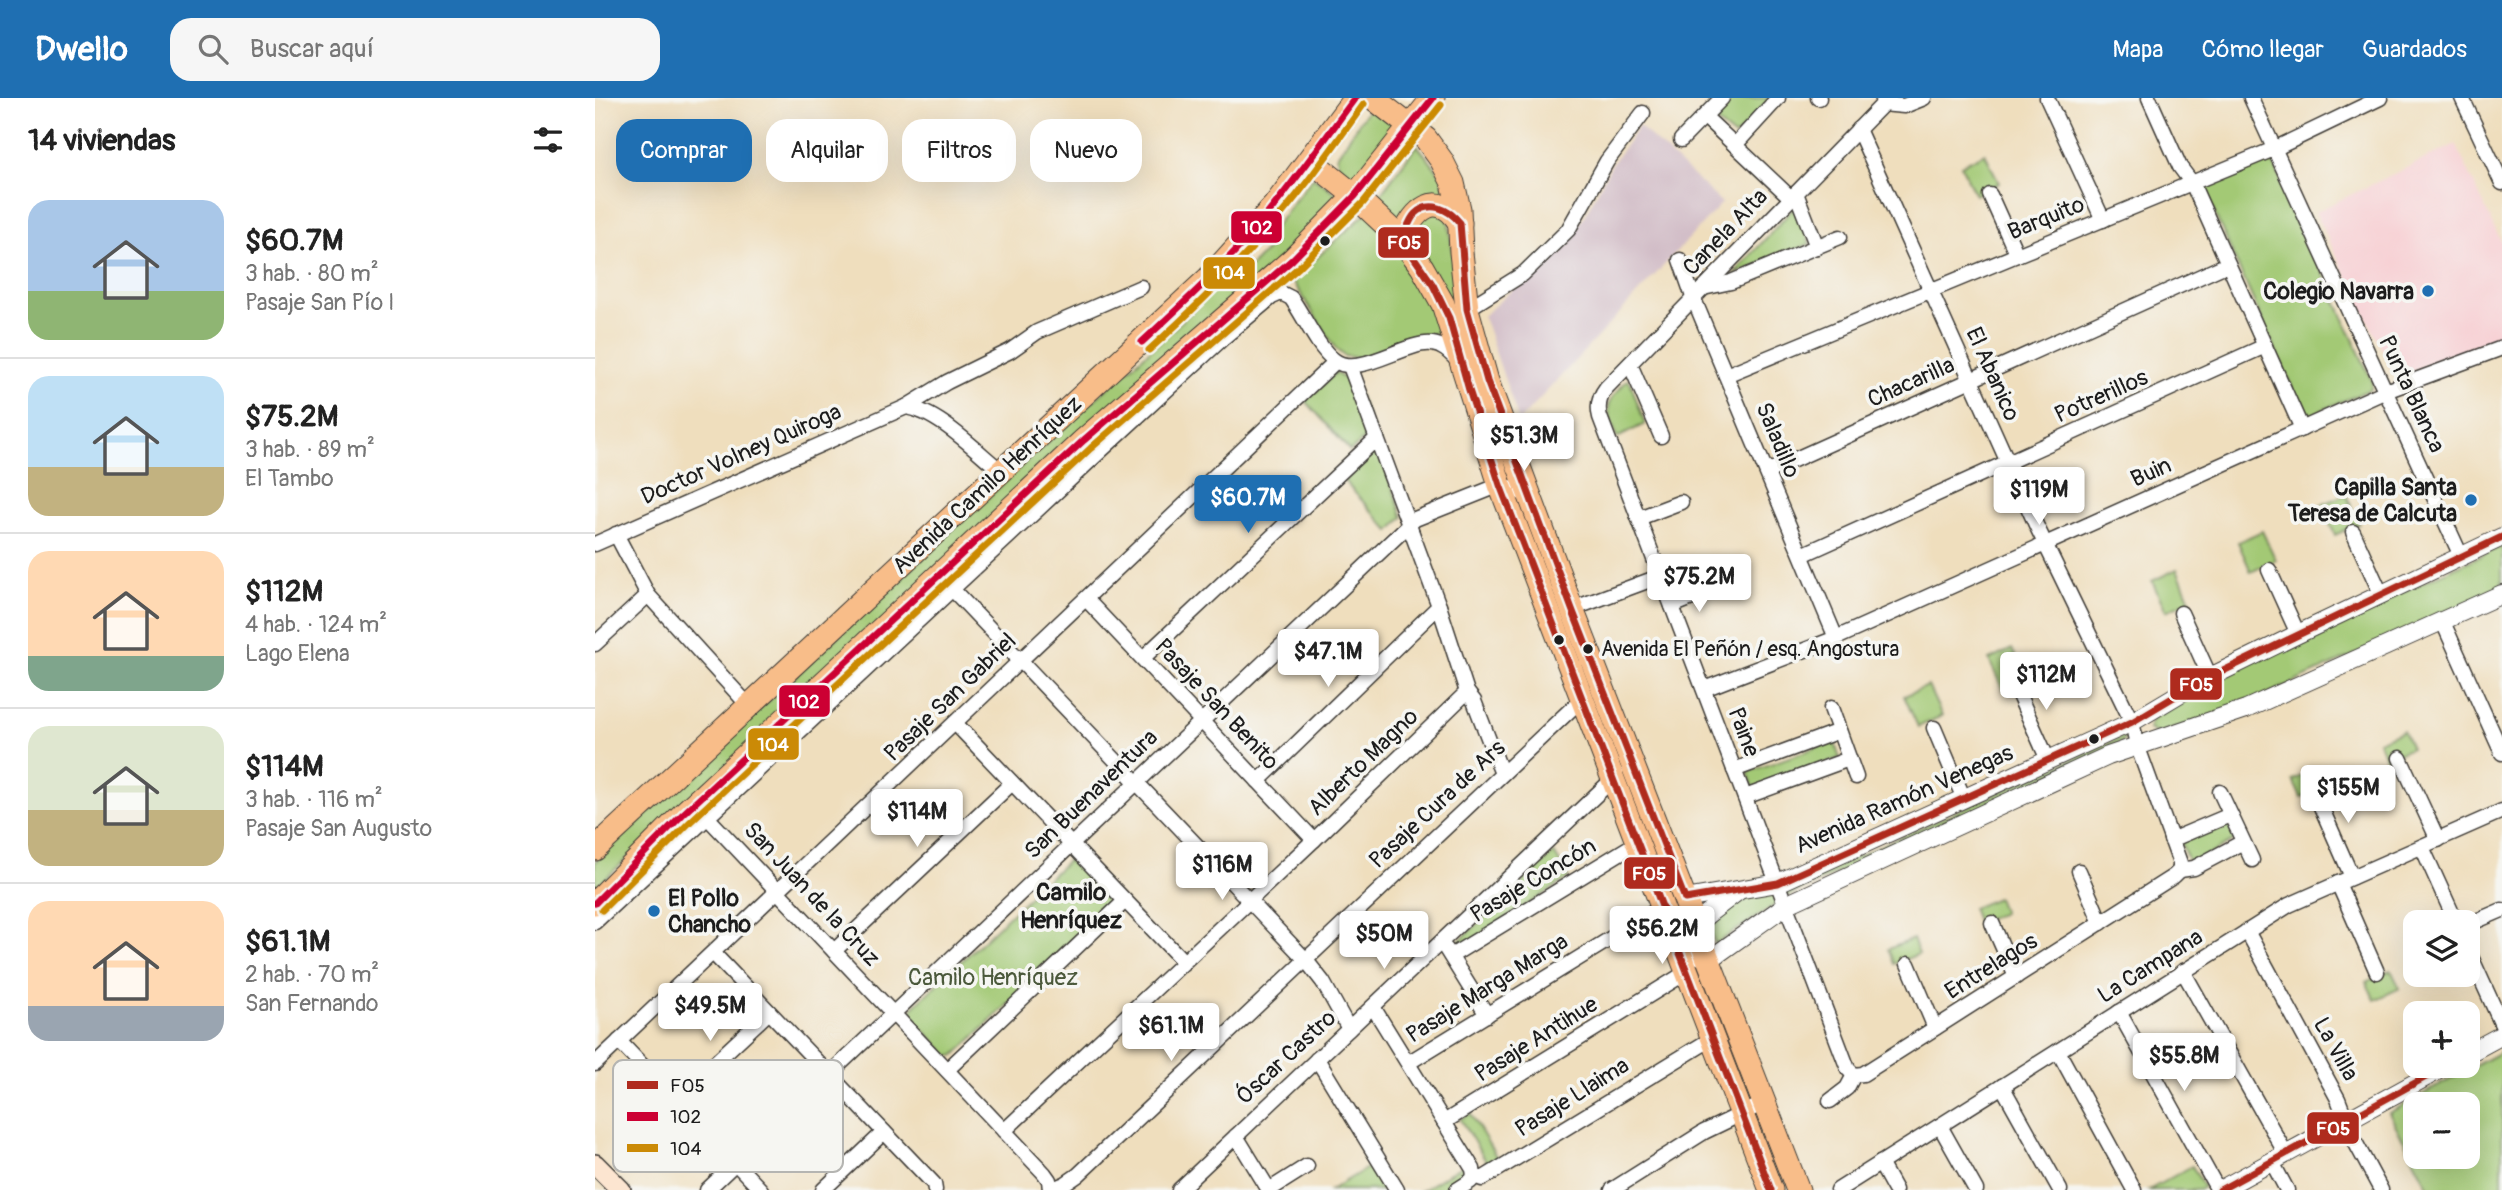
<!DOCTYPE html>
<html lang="es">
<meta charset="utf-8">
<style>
:root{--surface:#fff;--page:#f6f6f6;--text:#222;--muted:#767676;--line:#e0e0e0;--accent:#1f6fb2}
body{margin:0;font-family:Pangolin,sans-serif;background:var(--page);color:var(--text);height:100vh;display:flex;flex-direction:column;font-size:26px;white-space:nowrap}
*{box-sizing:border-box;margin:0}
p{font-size:23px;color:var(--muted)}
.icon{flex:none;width:38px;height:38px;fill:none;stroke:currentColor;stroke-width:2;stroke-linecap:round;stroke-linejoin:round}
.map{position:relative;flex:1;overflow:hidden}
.side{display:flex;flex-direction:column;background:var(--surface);width:595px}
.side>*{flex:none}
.guide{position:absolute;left:21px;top:21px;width:665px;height:63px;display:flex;gap:14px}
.fabs{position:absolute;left:1808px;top:812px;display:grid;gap:14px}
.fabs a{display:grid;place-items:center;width:77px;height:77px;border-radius:14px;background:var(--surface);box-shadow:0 7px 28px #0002;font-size:35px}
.price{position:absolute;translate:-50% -60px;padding:0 16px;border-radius:7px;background:#fff;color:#222;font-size:23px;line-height:46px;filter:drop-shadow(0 2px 4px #0008)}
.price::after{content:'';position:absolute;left:50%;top:42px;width:21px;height:16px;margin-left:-10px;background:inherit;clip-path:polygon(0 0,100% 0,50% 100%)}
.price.current{background:var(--accent);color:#fff}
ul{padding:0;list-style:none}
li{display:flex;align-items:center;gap:21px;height:175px;padding:0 28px}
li+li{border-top:2px solid var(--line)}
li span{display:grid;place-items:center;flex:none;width:196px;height:140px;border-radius:21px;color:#555}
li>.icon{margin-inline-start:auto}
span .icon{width:84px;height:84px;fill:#fffc;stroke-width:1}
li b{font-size:30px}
h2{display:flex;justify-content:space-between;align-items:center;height:84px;padding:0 28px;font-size:30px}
.chip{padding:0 24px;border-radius:21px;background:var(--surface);box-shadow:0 7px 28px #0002;font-size:24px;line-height:63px}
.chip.current{background:var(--accent);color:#fff}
header{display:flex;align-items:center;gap:42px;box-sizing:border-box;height:98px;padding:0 35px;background:var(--accent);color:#fff}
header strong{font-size:33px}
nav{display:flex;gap:38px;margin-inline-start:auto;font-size:24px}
.search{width:490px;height:63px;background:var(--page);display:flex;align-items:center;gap:18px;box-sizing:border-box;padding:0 24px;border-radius:21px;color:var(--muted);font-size:26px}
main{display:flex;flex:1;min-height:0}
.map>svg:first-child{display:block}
.built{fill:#f7cfd3}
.industrial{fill:#d2bdc7}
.green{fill:#a3c974;stroke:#607248;stroke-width:2;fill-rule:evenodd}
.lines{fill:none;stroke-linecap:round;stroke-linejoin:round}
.minor-casing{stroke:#3c3934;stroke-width:17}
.tertiary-casing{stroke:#3c3934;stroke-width:20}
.secondary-casing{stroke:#3c3934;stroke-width:22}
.primary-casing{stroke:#3c3934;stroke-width:25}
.minor{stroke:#fff;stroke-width:14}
.tertiary{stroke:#fff;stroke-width:18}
.secondary{stroke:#fce5d0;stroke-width:19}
.primary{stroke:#f8bd89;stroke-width:23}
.bus-1-casing{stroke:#f6f6f2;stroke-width:12}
.bus-2-casing{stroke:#f6f6f2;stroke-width:12}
.bus-3-casing{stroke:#f6f6f2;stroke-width:12}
.bus-1{stroke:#af2b1e;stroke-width:7}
.bus-2{stroke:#c03;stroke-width:7}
.bus-3{stroke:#cb8a06;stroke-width:7}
.bus-dot{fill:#1c1c1c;stroke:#f6f6f2;stroke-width:2.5}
.poi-dot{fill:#1f6fb2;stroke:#f6f6f2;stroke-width:2.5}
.labels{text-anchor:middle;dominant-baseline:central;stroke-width:7;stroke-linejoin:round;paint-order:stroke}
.bus-label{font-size:21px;fill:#1c1c1c;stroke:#f6f6f2;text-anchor:start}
.street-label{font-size:23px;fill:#1c1c1c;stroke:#f6f6f2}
.poi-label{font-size:23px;font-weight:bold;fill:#1c1c1c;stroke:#f6f6f2;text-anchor:end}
.park-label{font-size:23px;fill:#4b593b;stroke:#f6f6f2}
.neighbourhood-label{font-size:24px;font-weight:bold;fill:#1c1c1c;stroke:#f6f6f2}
.key{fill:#f6f6f2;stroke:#b5b5b2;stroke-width:2}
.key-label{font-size:19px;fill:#1c1c1c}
.line-badge{stroke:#f6f6f2;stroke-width:2.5}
.badge-label{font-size:19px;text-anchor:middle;font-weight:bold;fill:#fff}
</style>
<header>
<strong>Dwello</strong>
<div class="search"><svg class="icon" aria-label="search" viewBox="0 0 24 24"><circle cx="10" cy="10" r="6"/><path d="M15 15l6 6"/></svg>Buscar aquí</div>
<nav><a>Mapa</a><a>Cómo llegar</a><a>Guardados</a></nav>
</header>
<main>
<section class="side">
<h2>14 viviendas<svg class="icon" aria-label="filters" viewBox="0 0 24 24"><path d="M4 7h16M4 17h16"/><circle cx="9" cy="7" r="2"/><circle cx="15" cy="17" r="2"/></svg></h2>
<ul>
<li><span style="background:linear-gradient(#a9c7e8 65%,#8fb573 0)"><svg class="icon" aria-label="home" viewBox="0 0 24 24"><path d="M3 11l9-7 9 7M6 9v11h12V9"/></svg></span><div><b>$60.7M</b><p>3 hab. · 80 m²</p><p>Pasaje San Pío I</p></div></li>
<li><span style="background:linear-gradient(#bfe0f5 65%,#c2b280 0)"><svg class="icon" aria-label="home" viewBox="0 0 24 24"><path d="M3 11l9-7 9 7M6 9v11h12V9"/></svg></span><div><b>$75.2M</b><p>3 hab. · 89 m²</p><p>El Tambo</p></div></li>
<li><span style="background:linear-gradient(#ffd9b3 75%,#7fa58c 0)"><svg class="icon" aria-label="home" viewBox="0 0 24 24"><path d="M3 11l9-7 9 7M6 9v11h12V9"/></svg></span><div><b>$112M</b><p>4 hab. · 124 m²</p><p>Lago Elena</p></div></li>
<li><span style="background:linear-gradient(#dfe7d0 60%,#c2b280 0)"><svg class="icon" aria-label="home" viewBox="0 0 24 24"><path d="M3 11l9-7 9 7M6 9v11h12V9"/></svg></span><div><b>$114M</b><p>3 hab. · 116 m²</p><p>Pasaje San Augusto</p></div></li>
<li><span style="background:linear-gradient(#ffd9b3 75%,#9aa5b1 0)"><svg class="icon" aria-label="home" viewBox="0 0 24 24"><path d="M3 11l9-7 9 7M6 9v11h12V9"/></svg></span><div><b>$61.1M</b><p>2 hab. · 70 m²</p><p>San Fernando</p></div></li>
</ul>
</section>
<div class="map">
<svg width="1907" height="1092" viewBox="0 0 1907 1092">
<rect width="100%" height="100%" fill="#f6f6f2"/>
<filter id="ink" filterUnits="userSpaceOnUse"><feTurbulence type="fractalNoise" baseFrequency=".0143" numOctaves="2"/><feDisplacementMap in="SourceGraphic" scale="14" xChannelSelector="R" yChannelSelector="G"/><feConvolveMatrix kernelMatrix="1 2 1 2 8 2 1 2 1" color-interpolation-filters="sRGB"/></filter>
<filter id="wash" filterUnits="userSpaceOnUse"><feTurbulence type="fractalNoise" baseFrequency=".00686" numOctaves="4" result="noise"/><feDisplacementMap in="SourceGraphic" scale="28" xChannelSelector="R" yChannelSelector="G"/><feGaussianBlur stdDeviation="1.57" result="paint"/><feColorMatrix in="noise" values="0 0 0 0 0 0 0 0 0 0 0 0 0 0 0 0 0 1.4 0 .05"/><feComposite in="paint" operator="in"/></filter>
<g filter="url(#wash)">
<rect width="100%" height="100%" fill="#efdebd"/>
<path class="built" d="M1861,46L1907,146V239L1809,277L1799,276L1720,114Z"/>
<path class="industrial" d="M1044,28L1127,105L924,323L888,218L974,141L989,119L1017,66Z"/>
<g class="green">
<path d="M1135,0H1176L1140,39L1116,20Z"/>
<path d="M781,10L806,22L770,78L759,80L743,66L742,58L771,14Z"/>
<path d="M822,47L847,78L868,226L766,260L749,258L741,251L697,182L771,115Z"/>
<path d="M1390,55L1404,85L1380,97L1366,67Z"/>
<path d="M1669,63L1679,66L1777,283L1776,291L1718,316L1708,314L1610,94L1612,87Z"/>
<path d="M718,79L749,101L0,790V764L456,341L573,236L635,176L649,175L674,150L668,144Z"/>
<path d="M1202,106L1215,146L1138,177Z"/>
<path d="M741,274C746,280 751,282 758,280L778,334L755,353L711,303Z"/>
<path d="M1032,282L1035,284L1050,326L1022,340C1011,307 1008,309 1032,282Z"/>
<path d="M783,350L808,419L795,433L749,383Z"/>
<path d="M1751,396L1764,426L1740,437L1726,407Z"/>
<path d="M1667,433L1681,462L1656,474L1643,444Z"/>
<path d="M1907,448V490L1642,610L1563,636L1553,631L1557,621L1624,577Z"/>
<path d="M1582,471L1595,502L1571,513L1557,483Z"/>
<path d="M1417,551L1431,581L1408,592L1394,562Z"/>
<path d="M1333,588L1347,618L1323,629L1309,598Z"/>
<path d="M1808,632L1816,650L1791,661L1783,643Z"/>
<path d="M1526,639H1532L1527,644L1197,796L1120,846L1112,825L1159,795L1195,789Z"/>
<path d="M1239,643L1245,660L1159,691L1153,674Z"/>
<path d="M1723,670L1731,688L1706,700L1698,682Z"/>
<path d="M1632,723L1640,742L1604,762L1594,764L1585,743Z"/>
<path d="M959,755L974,780L864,851L861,846Z"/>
<path d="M475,760H481L517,799L518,806L359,958L353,957L319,922L316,916L318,909Z"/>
<path d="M1402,800L1408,815L1383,825L1377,810Z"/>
<path d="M1318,841L1324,856L1299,866L1293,851Z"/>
<path d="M1796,872L1805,890L1780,902L1771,884Z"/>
<path d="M1907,953V1092H1835L1794,1015ZM1820,1006H1872V1059H1820Z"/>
<path d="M875,1015L904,1063L894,1068L865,1021Z"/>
<path d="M870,1066L874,1079L852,1092H827Z"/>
<path d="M777,1067L793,1092H736Z"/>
<path d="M1597,1068L1609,1089L1604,1092H1554Z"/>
</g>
</g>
<g filter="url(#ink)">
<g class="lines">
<g class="minor-casing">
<g id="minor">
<path d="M1223,0H1224"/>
<path d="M1452,0L1508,122"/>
<path d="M1554,0L1585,69L1597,85L1707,331"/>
<path d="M1656,0L1866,458"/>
<path d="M1867,0L1907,85"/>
<path d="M1287,6L1309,8L1329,0"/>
<path d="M1110,19L1196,100"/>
<path d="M1263,31L1442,429L1537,624L1542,647L1585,765V772"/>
<path d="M1086,42L1127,0"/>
<path d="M1140,47L1183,0"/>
<path d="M1201,95L1222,149"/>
<path d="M1395,97L1422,157"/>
<path d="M1085,162L1098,199L1241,540"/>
<path d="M1108,190L1136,184L1245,139"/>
<path d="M872,211L928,176L973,132L1012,63L1048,15"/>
<path d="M1035,266L1066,338"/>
<path d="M755,268L844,508L872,594L879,603L907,676"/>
<path d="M1131,277L1679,51L1785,0"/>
<path d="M311,309C343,313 381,353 406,373"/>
<path d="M1172,374L1633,166"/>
<path d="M1044,420L1086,404"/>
<path d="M1758,434L1786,496"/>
<path d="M21,436L53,497L154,608"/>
<path d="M0,446L311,309L352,284L415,253L442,234L546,189"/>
<path d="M1207,457L1670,248"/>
<path d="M1674,472L1703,536"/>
<path d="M357,491L710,861L728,884L754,931"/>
<path d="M491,501L719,742"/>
<path d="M1077,508L1117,492"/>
<path d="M977,511L1066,478"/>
<path d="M1586,515L1615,579"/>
<path d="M1847,522L1907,655"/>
<path d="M0,546L53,497"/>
<path d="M548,560L782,340"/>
<path d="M1109,591L1241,540L1791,293L1907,250"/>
<path d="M1422,593L1453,662"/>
<path d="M1236,610L1261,679"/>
<path d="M360,625L589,864"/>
<path d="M1339,630L1369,701"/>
<path d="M1805,660L1843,742"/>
<path d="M1139,672L1244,633"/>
<path d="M663,683L844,508"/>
<path d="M1625,694L1657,762"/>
<path d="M1150,699L1254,661"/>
<path d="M1723,702L1757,779"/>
<path d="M112,719L449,1075L454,1082L455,1092"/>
<path d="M1576,742L1635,717"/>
<path d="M1827,749L1861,824"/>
<path d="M1585,772L1599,770L1648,744"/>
<path d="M1484,773L1506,825"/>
<path d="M1743,785L1782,874"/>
<path d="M0,824L498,360L628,240L677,199L686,195L696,200C709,218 722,249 739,262C763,281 810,243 837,246C848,247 856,256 863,263"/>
<path d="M1397,825L1421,879"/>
<path d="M1872,827L1907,812"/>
<path d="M1652,833L1743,1001L1758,1040L1786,1092"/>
<path d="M1872,850L1907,927"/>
<path d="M851,851L892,917"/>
<path d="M239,853L417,685"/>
<path d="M118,855L339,1086L340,1092"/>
<path d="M856,858L1043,744"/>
<path d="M1313,866L1340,930"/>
<path d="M1588,873L1691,1056"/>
<path d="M778,909L878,1071L879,1078"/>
<path d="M1524,914L1623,1092"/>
<path d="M24,943L166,1092"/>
<path d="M1463,953L1539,1092"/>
<path d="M722,961L802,1092"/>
<path d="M813,965L1067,809"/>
<path d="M0,966L740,264"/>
<path d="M352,972L530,803"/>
<path d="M1259,977L1253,971L1005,319C1002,308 1004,299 1011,290L1294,0"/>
<path d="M1259,977L1268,976L1579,778L1585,772"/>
<path d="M1407,988L1465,1092"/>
<path d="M80,1002L174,914"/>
<path d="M1235,1003L1252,990L1259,977"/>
<path d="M849,1024L1092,874"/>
<path d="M1345,1028L1381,1092"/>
<path d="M409,1033L719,742L872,594"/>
<path d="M641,1038L674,1092"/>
<path d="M1677,1064L1692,1092"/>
<path d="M1285,1065L1300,1092"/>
<path d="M879,1078L887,1081L1118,940"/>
<path d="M112,1092L820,421L905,387L920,390L935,401"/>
<path d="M228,1092L289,1034"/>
<path d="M455,1092L470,1086L483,1077L990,598"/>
<path d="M584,1092L1019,680L1021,675"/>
<path d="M674,1092L712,1068"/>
<path d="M862,1092L876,1083L879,1078"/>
<path d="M1017,1092L1109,1034L1169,1005"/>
<path d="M1243,1092L1694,807L1907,713"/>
</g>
</g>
<g class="tertiary-casing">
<g id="tertiary">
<path d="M1090,801L1183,785L1537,624L1599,587L1703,536L1907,439"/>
<path d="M1092,835L1113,816L1143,793"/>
<path d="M1102,856L1114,862L1191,807L1513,658L1651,611L1907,496"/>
<path d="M1872,956L1907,937"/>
<path d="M1625,1092L1851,968"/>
</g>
</g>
<g class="secondary-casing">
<path id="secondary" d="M0,1066L26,1092"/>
</g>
<g class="primary-casing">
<g id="primary">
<path d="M778,0L831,41L847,63L858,85L864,111L866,154L872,211L892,283L977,511L1203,1092"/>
<path d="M715,62L760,98L807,142L827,169L848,206L905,387L1176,1092"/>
<path d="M807,142C818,113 841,89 865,125"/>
<path d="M0,751L614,180L680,107L760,0"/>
<path d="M0,805L88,716L489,342L697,162L760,98L838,0"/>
</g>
</g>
<use href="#minor" class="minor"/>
<use href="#tertiary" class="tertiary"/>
<use href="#secondary" class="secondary"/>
<use href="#primary" class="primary"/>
<g class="bus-1-casing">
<g id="bus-1">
<path d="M1176,1092L905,387L874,292L854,220L838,187L807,142C811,134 814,122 820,116C835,101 855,112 865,125L872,211L892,283L977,511L1090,801L1183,785L1537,624L1599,587L1907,439"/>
<path d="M1625,1092L1851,968"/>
</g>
</g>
<g class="bus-2-casing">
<g id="bus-2">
<path d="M547,244C588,206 629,168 665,125C699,85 729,42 760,0"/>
<path d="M0,805L88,716L489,342L697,162L760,98L838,0"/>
</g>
</g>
<g class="bus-3-casing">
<g id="bus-3">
<path d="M554,252C595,215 635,176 671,134C707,94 737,50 769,6"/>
<path d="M7,812L95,724L496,350L704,169L768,105L846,7"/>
</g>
</g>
<use href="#bus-1" class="bus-1"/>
<use href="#bus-2" class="bus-2"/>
<use href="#bus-3" class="bus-3"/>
</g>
</g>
<g class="bus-dot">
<circle cx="730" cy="143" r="6"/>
<circle cx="964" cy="542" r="6"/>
<circle cx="993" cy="551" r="6"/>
<circle cx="1499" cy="641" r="6"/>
</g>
<g class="poi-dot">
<circle cx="1833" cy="193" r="7"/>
<circle cx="1876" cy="402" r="7"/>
<circle cx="59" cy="813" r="7"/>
</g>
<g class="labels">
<g class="bus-label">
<text x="1006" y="551">Avenida El Peñón / esq. Angostura</text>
</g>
<g class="street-label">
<text transform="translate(1451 120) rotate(-22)">Barquito</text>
<text transform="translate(1130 134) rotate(-46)">Canela Alta</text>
<text transform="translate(1398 276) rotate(66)">El Abanico</text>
<text transform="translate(1316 284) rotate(-24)">Chacarilla</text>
<text transform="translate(1817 296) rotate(65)">Punta Blanca</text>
<text transform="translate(1506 298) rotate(-24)">Potrerillos</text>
<text transform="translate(1183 342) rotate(67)">Saladillo</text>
<text transform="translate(146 356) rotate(-24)">Doctor Volney Quiroga</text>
<text transform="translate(1556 374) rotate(-24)">Buin</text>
<text transform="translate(392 387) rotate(-43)">Avenida Camilo Henríquez</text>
<text transform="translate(355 599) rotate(-44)">Pasaje San Gabriel</text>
<text transform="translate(622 606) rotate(47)">Pasaje San Benito</text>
<text transform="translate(1149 634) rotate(69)">Paine</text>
<text transform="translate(768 664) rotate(-44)">Alberto Magno</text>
<text transform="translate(496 696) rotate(-44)">San Buenaventura</text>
<text transform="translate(1309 701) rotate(-24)">Avenida Ramón Venegas</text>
<text transform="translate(842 706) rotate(-43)">Pasaje Cura de Ars</text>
<text transform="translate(938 782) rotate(-31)">Pasaje Concón</text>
<text transform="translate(217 796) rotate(47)">San Juan de la Cruz</text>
<text transform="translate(1396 868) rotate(-32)">Entrelagos</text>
<text transform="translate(1555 868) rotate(-32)">La Campana</text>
<text transform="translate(892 890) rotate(-32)">Pasaje Marga Marga</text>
<text transform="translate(941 941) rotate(-32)">Pasaje Antihue</text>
<text transform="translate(1741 951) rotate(61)">La Villa</text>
<text transform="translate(691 959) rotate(-43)">Óscar Castro</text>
<text transform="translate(977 999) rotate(-32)">Pasaje Llaima</text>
</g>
<g class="poi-label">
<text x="1819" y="193">Colegio Navarra</text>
<text x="1862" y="389">Capilla Santa<tspan x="1862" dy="26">Teresa de Calcuta</tspan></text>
<text x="73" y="800" text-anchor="start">El Pollo<tspan x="73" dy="26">Chancho</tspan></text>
</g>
<g class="park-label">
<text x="398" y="879">Camilo Henríquez</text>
</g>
<g class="neighbourhood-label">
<text x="476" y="794">Camilo<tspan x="476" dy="28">Henríquez</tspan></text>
</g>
</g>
<rect x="18" y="962" width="230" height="112" rx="10" class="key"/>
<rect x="32" y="983" width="31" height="8" fill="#af2b1e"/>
<rect x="32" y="1014" width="31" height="9" fill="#c03"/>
<rect x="32" y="1046" width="31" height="8" fill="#cb8a06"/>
<g class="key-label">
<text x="75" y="994">F05</text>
<text x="75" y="1025">102</text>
<text x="75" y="1057">104</text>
</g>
<g class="line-badge">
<rect x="635" y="112" width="53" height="34" rx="7" fill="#c03"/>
<rect x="782" y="128" width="53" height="33" rx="7" fill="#af2b1e"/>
<rect x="607" y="158" width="54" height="34" rx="7" fill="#cb8a06"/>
<rect x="1574" y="569" width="54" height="34" rx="7" fill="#af2b1e"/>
<rect x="183" y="586" width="53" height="34" rx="7" fill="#c03"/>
<rect x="152" y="629" width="53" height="34" rx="7" fill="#cb8a06"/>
<rect x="1028" y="758" width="53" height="34" rx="7" fill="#af2b1e"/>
<rect x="1711" y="1013" width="54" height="34" rx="7" fill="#af2b1e"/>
</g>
<g class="badge-label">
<text x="662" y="136">102</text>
<text x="809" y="151">F05</text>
<text x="634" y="181">104</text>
<text x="1601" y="593">F05</text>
<text x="209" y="610">102</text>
<text x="178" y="653">104</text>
<text x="1054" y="782">F05</text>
<text x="1738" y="1037">F05</text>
</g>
</svg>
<div class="fabs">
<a><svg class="icon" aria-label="layers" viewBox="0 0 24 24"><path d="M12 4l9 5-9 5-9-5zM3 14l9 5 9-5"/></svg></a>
<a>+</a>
<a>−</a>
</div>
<b class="price" style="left:929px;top:375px">$51.3M</b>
<b class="price" style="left:1444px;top:429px">$119M</b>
<b class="price current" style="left:653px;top:437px">$60.7M</b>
<b class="price" style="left:1104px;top:516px">$75.2M</b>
<b class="price" style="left:733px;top:591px">$47.1M</b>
<b class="price" style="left:1451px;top:614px">$112M</b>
<b class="price" style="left:1753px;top:727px">$155M</b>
<b class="price" style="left:322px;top:751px">$114M</b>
<b class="price" style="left:627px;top:804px">$116M</b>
<b class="price" style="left:1067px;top:868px">$56.2M</b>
<b class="price" style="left:789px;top:873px">$50M</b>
<b class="price" style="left:115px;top:945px">$49.5M</b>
<b class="price" style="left:576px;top:965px">$61.1M</b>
<b class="price" style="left:1589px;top:995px">$55.8M</b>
<div class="guide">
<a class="chip current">Comprar</a>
<a class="chip">Alquilar</a>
<a class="chip">Filtros</a>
<a class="chip">Nuevo</a>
</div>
</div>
</main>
